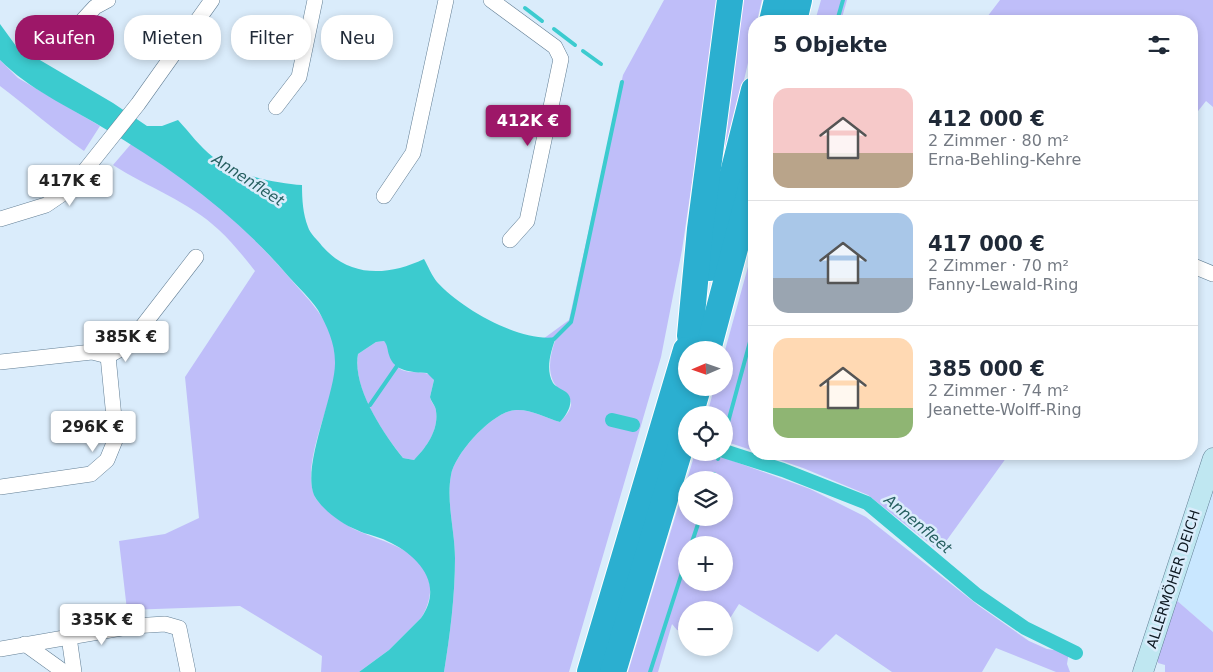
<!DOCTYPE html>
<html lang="de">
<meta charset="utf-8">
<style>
:root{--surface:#fff;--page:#f6f6f7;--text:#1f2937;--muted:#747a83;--line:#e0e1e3;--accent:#9d1768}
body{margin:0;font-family:"DejaVu Sans",sans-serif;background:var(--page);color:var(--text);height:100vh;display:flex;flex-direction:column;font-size:19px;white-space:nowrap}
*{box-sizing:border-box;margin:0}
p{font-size:16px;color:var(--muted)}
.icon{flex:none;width:28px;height:28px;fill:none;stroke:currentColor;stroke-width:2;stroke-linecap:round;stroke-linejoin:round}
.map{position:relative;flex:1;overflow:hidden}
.sheet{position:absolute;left:748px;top:15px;width:450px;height:445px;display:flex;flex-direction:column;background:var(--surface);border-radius:20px;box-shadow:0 2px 8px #0003}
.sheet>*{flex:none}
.banner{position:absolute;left:15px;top:15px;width:475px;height:45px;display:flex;gap:10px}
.needle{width:32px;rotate:268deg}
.buttons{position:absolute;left:678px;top:341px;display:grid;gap:10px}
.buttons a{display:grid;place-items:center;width:55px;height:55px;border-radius:50%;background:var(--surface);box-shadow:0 2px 8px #0003;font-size:25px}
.price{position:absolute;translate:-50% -42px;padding:0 11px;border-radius:5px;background:#fff;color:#222;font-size:16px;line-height:32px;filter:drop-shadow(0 1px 2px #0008)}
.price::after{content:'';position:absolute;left:50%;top:30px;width:15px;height:11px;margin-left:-8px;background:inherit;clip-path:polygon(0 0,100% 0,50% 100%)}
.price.selected{background:var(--accent);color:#fff}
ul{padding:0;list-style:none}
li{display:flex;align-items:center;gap:15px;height:125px;padding:0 25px}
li+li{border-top:1px solid var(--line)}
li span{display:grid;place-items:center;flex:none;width:140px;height:100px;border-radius:15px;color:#555}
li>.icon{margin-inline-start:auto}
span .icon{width:60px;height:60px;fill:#fffc;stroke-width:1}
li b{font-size:21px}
h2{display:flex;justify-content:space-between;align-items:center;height:60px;padding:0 25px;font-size:21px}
.chip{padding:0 18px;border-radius:20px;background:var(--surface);box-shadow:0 2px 8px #0003;font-size:18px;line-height:45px}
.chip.selected{background:var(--accent);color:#fff}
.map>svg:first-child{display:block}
.built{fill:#c9e7ff}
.green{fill:#bfbef9;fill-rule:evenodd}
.water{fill:#3ccbcf;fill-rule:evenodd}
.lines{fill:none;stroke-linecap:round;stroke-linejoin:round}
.stream{stroke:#3ccbcf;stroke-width:4}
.canal{stroke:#3ccbcf;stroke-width:14}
.street-casing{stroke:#637f95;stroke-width:16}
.secondary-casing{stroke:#637f95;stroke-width:21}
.highway-casing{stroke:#fff;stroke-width:28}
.street{stroke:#fff;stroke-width:15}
.secondary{stroke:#bfe7f1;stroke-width:20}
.highway{stroke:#2bafd0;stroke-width:26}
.labels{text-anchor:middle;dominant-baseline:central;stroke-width:5;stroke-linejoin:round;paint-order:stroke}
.street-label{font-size:14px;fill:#0e1922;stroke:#daecfb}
.water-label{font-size:15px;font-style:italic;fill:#265f60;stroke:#daecfb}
</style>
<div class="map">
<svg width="1213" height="672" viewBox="0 0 1213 672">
<rect width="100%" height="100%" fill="#daecfb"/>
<path class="built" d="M1213,478V632L1175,599Z"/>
<g class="green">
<path d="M664,0H719L682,250L661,357L569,672H444C450,635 455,596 455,558C455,531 446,502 451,475C455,453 493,411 516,410C530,409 546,418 560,422C586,396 559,395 553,381C547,367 551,352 556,338L543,339L569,320L623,75Z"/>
<path d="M739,0H762L757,21H754V37L714,210Z"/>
<path d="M821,0H847L841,21H815Z"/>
<path d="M1000,0H1213V107L1206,101L1191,120V21H984Z"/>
<path d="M0,60L18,78L100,126L84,151C55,131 28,107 0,86Z"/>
<path d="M131,144C193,179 248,229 294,283C309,300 328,319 333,342C336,354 336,368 334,380C328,412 301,467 315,497C317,501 322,505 325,508C334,517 344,524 356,530C383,543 425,548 430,586C431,596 427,609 421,618L389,650L359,672H321L322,656L240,606L127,610L119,541L165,534L199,518L185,377L255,271C244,257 232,242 219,230C190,202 147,187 113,165Z"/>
<path d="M754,245V451L724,441V415H707L714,388H724V354Z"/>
<path d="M384,341C392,350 388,363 402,370C413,375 428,368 434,380L430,397C431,403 436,406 436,411C439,430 426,448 414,460L403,458C383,433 352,388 358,354L376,342Z"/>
<path d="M695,453H711L810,489L866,517L979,606L1029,641L1047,649L1069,652L1067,664L1070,672H1056L996,648L982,672H892L836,634L818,652L739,604L727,623L724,622V610H686V632L677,630L672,624L658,672H628L686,481V518H724V480H687ZM686,545H724V582H686Z"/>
<path d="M762,454H1009L939,551L868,495L803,468Z"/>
<path d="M1175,599L1213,632V672H1165V665L1158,663L1157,655Z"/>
</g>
<path class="water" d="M0,24L16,46L113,103L147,126H162L178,120C190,133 200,147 213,157C234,175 275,183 302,185C302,200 303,214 308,227C310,234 318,240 322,246C350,278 388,276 424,259C428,266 432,276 437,282C460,308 521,343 556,337C551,351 545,369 553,383C556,387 562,389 566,392C576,400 567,415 560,422C546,418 530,409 516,410C493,411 455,453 451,475C446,502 455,531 455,558C455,596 450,635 444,672H359L389,650L421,618C445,584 418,555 387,541C378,536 367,535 357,530C342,524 327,513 317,500C297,475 336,395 335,362C335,343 327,326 318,310C310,298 298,287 289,277C236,215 172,168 102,127C67,106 29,89 0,60ZM384,341C388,346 387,349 389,355C394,372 412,372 427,373L434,380L430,397C431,402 436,406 436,411C439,430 426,448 414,460L403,458C383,433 352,387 358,354L376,342Z"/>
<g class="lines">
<g class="stream">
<path d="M525,8L542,21"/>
<path d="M837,21L843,0"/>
<path d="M554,29L575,45"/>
<path d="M583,51L601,64"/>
<path d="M554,339L571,322L574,309L622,82"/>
<path d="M370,405L397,366"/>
<path d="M724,437L754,327"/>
<path d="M718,459L720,452"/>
<path d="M712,480L714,474"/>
<path d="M691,545L700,518"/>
<path d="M650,672L686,560"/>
</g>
<g class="canal">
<path d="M612,420L633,425"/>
<path d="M724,451L783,470L867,503L977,595L1025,628L1076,653"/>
</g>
<g class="street-casing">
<g id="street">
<path d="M491,0L555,47L561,59L527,221L510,240"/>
<path d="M59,46L95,7L108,0"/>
<path d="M276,107L299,77L315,0"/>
<path d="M384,196L413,153L446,0"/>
<path d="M0,219L46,205L71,188L138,104L212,0"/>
<path d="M1191,265L1213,274"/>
<path d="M0,362L92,352L108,356L128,345L196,257"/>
<path d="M0,487L91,474L107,460L116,438L108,356"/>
<path d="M69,637L74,672"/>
<path d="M25,644L64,672"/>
<path d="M0,649L133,626L165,624L179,628L188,672"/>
</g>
</g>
<g class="secondary-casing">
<path id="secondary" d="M1143,672L1213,458"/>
</g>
<g class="highway-casing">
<g id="highway">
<path d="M772,21L777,0"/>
<path d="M794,21L799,0"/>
<path d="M709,268L754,90"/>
<path d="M690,336L700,229L730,0"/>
<path d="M708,350L754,177"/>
<path d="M690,415L698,388"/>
<path d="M590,672L686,350"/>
<path d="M613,672L686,429"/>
</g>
</g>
<use href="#street" class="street"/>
<use href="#secondary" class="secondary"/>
<use href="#highway" class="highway"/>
</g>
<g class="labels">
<g class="street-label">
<text transform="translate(1173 579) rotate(-72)">ALLERMÖHER DEICH</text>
</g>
<g class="water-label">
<text transform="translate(248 180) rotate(33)">Annenfleet</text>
<text transform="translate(918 524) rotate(40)">Annenfleet</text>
</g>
</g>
</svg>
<div class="buttons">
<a><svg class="needle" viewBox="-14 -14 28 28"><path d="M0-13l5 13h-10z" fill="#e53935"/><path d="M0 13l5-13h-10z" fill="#747a83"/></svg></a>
<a><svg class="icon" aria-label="locate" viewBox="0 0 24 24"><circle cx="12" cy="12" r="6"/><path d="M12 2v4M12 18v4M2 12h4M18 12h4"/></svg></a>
<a><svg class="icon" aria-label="layers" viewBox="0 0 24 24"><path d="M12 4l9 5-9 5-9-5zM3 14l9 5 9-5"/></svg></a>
<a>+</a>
<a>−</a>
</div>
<b class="price selected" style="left:528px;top:147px">412K €</b>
<b class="price" style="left:70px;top:207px">417K €</b>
<b class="price" style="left:126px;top:363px">385K €</b>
<b class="price" style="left:93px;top:453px">296K €</b>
<b class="price" style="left:102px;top:646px">335K €</b>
<div class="banner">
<a class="chip selected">Kaufen</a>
<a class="chip">Mieten</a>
<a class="chip">Filter</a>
<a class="chip">Neu</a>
</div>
<section class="sheet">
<h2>5 Objekte<svg class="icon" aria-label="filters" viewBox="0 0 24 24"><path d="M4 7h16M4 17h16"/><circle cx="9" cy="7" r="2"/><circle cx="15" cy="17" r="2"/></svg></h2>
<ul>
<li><span style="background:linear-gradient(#f6c9c9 65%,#b9a48a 0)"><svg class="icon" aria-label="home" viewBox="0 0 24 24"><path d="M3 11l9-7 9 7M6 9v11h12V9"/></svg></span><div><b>412 000 €</b><p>2 Zimmer · 80 m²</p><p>Erna-Behling-Kehre</p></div></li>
<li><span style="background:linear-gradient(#a9c7e8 65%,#9aa5b1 0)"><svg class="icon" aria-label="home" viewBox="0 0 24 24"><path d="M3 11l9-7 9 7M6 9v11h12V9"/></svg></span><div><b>417 000 €</b><p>2 Zimmer · 70 m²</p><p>Fanny-Lewald-Ring</p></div></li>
<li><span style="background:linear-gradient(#ffd9b3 70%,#8fb573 0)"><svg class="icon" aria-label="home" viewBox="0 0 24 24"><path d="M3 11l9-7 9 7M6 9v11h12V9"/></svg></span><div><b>385 000 €</b><p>2 Zimmer · 74 m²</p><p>Jeanette-Wolff-Ring</p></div></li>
</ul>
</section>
</div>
